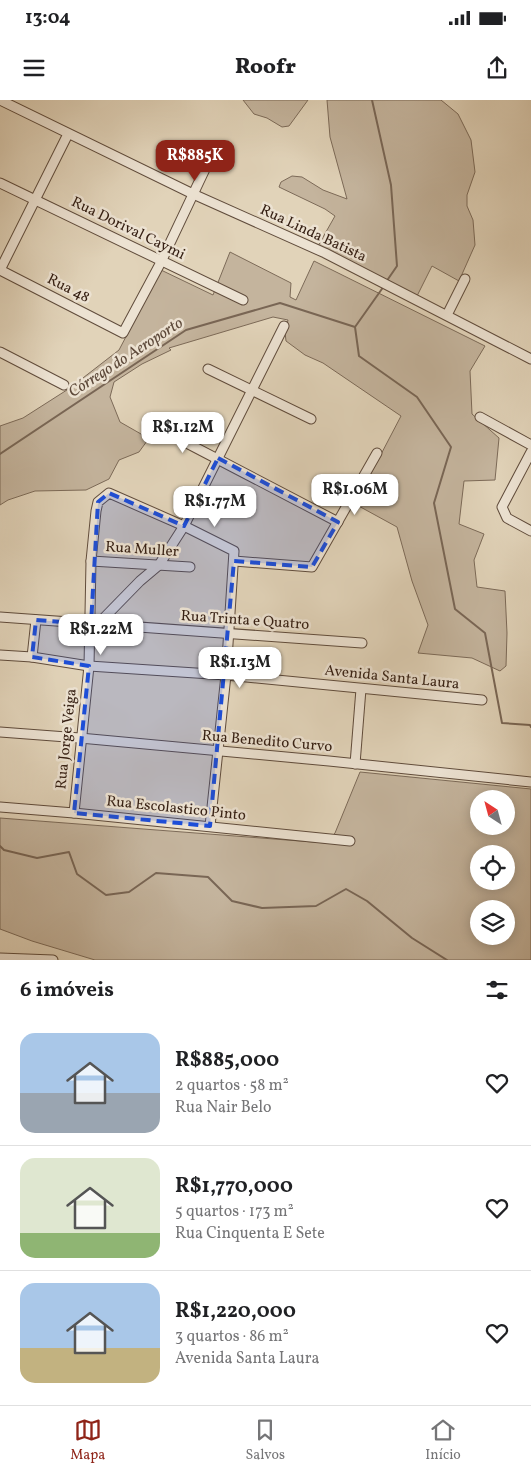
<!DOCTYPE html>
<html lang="pt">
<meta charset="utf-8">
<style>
:root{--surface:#fff;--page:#f6f6f6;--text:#202124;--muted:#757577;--line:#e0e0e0;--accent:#8f2418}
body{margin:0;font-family:Vollkorn,serif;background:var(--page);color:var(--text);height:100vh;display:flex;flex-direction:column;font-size:19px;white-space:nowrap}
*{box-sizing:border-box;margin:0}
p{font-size:16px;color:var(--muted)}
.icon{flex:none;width:28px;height:28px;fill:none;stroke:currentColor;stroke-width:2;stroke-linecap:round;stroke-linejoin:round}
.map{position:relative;height:860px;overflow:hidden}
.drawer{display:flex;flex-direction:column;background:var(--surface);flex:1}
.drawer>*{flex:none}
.needle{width:32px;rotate:324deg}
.buttons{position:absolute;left:470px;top:690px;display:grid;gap:10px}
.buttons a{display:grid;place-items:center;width:45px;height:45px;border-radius:50%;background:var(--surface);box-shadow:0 2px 12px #0003;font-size:25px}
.price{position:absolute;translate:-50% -42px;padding:0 11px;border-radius:10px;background:#fff;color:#222;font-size:16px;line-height:32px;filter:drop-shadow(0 1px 2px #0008)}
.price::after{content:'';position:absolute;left:50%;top:30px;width:15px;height:11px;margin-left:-8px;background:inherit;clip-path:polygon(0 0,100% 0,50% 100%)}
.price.current{background:var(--accent);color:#fff}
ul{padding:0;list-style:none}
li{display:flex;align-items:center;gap:15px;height:125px;padding:0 20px}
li+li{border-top:1px solid var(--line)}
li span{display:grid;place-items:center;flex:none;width:140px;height:100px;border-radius:15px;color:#555}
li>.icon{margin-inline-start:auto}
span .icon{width:60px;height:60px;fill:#fffc;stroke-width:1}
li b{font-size:21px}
h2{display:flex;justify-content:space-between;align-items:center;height:60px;padding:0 20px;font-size:21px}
.status{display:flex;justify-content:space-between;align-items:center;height:35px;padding:0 25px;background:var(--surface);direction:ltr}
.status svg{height:14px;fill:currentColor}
header{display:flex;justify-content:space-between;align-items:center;height:65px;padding:0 20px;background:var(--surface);font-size:22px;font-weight:800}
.tabs{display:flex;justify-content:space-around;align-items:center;height:70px;border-top:1px solid var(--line);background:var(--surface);font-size:14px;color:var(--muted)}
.tabs a{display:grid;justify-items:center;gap:2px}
.tabs .current{color:var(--accent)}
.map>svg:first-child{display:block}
.green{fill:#c4b49d;stroke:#7c6a58;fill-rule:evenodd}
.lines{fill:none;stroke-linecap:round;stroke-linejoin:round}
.stream{stroke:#796655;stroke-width:2}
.street-casing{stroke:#604c3c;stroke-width:11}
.street{stroke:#ece2d2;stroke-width:9}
.marked{fill:#1d4ed8;fill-opacity:0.2;stroke:#1d4ed8;stroke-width:4;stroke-dasharray:10 6;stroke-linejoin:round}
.labels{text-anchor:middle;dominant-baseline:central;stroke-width:5;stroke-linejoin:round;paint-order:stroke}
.street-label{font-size:15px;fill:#351f13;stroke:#ece2d2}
.water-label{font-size:16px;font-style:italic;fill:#5d493a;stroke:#ece2d2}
</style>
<div class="status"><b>13:04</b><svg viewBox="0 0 49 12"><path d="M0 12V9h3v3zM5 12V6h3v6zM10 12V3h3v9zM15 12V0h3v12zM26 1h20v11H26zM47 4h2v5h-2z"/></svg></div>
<header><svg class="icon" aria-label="menu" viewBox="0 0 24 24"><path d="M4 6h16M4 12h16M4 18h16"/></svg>Roofr<svg class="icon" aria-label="share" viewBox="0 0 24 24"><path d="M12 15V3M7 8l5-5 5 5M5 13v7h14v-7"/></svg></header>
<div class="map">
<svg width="531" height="860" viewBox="0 0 531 860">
<rect width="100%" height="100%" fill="#e1d3b9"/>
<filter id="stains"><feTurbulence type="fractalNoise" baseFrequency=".004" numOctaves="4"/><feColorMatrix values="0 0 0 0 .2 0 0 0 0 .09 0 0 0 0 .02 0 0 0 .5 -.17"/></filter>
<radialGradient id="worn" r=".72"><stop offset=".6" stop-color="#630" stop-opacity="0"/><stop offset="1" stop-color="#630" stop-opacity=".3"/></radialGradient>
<g class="green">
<path d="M243,0H308L289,26L282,27L267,18L254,14Z"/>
<path d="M327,0H441L458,14L471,40L475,72L467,95V106L473,120L475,145L459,181L432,166L417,196L318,146L335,116L325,109L279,87L281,82L292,76L302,77L323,90L347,99L330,37Z"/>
<path d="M230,152L291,183L290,197L296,200L314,161L485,246L470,271L472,314L499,338L495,380L464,381L459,424L484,434L474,460L477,487L505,491L507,533L506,566L500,571L472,558L418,553L428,525L412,481L397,427L355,404L401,316L323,263L305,255L286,241L285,232L288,220L273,217L169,248L171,250L142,264L114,282L110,297L120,322L141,334L147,341L139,352L119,360L109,379L86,390L35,391L8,400L0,405V326L23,318L70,288L119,250L161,170L213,195Z"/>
<path d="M360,672L531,689V860H95L32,841L0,829V718L326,743L335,733ZM479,699H506V726H479ZM479,754H506V781H479ZM479,809H506V836H479Z"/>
</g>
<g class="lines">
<g class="stream">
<path d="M372,0L391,85L397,166L386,182"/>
<path d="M355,227L384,186"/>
<path d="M0,354L186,230L280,203L355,227L359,256L417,297L451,347L434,403L455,509L485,533L502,623L530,625L531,627"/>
<path d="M0,746L4,750L37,758L69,752L77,774L106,795L129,792L156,773L208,777L232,801L262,808L316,806L346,789L367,801L412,838L447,860"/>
</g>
<g class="street-casing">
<g id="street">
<path d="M0,0L193,94L325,153L531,259"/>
<path d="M0,83L243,200"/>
<path d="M0,170L123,233L161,162L206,67"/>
<path d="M0,170L68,34"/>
<path d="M447,215L465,179"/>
<path d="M0,252L64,285"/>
<path d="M208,269L311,319"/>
<path d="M480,317L531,345"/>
<path d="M158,328L338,422"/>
<path d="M531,352L502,407L507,418L531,431"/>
<path d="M91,461L190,467"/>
<path d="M234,461L312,467L377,353"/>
<path d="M0,517L362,543"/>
<path d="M97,525L140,481L159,465L184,426L284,226"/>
<path d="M0,555L32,557L89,566L226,575L482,600"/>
<path d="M32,557L36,520"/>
<path d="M0,632L80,638L329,661L531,682"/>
<path d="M355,664L361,589"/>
<path d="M0,707L74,713L350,741"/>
<path d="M74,713L89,566L91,461L96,411L98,402L109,393L184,426L234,451L226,575L210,726"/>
<path d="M0,858L53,860"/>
</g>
</g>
<use href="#street" class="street"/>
</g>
<path class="marked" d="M218,358L338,422L312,467L234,461L210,726L74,713L89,566L32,557L36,520L91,524L98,402L109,393L184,426Z"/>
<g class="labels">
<g class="street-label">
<text transform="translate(128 129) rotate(26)">Rua Dorival Caymi</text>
<text transform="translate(313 134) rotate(25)">Rua Linda Batista</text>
<text transform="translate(68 189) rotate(27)">Rua 48</text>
<text transform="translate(142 450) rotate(4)">Rua Muller</text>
<text transform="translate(245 521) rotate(4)">Rua Trinta e Quatro</text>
<text transform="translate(392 578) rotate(6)">Avenida Santa Laura</text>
<text transform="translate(67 639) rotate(-84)">Rua Jorge Veiga</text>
<text transform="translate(267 642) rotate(5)">Rua Benedito Curvo</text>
<text transform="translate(176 709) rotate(6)">Rua Escolastico Pinto</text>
</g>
<g class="water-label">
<text transform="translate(126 258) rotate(-33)">Córrego do Aeroporto</text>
</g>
</g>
<rect width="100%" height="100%" filter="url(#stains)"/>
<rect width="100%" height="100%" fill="url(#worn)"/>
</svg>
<div class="buttons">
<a><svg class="needle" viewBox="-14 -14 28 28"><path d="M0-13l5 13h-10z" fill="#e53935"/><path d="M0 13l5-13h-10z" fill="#757577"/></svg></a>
<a><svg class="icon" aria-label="locate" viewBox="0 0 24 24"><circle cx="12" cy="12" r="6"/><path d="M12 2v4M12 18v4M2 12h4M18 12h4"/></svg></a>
<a><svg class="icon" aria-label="layers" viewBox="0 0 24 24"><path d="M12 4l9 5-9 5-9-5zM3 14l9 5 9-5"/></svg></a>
</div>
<b class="price current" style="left:195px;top:82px">R$885K</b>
<b class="price" style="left:183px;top:354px">R$1.12M</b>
<b class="price" style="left:355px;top:416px">R$1.06M</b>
<b class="price" style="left:215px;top:428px">R$1.77M</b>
<b class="price" style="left:101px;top:556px">R$1.22M</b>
<b class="price" style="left:240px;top:589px">R$1.13M</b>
</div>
<section class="drawer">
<h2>6 imóveis<svg class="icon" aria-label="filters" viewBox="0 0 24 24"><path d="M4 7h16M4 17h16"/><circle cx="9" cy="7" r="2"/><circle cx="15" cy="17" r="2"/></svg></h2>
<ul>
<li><span style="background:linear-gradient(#a9c7e8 60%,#9aa5b1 0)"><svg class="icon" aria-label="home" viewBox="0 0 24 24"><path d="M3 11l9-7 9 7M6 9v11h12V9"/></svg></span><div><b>R$885,000</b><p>2 quartos · 58 m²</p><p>Rua Nair Belo</p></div><svg class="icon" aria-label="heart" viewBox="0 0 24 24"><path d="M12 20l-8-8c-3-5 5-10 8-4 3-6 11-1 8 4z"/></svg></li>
<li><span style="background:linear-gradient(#dfe7d0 75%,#8fb573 0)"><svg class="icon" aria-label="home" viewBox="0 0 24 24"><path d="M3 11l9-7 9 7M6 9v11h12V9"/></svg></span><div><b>R$1,770,000</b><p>5 quartos · 173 m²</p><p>Rua Cinquenta E Sete</p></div><svg class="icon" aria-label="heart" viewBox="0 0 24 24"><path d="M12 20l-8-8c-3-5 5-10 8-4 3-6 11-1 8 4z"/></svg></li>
<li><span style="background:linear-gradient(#a9c7e8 65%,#c2b280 0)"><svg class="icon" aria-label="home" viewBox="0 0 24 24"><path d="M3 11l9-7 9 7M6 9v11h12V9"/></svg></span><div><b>R$1,220,000</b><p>3 quartos · 86 m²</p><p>Avenida Santa Laura</p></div><svg class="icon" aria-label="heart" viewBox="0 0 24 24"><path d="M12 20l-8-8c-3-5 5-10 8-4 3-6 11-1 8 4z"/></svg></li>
</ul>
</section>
<nav class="tabs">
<a class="current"><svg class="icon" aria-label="map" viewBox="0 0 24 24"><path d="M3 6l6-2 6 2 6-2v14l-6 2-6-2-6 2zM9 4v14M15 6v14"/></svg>Mapa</a>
<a><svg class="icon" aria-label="saved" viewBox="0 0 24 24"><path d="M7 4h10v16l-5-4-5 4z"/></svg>Salvos</a>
<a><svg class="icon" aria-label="home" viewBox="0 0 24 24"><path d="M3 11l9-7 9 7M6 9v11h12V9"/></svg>Início</a>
</nav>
